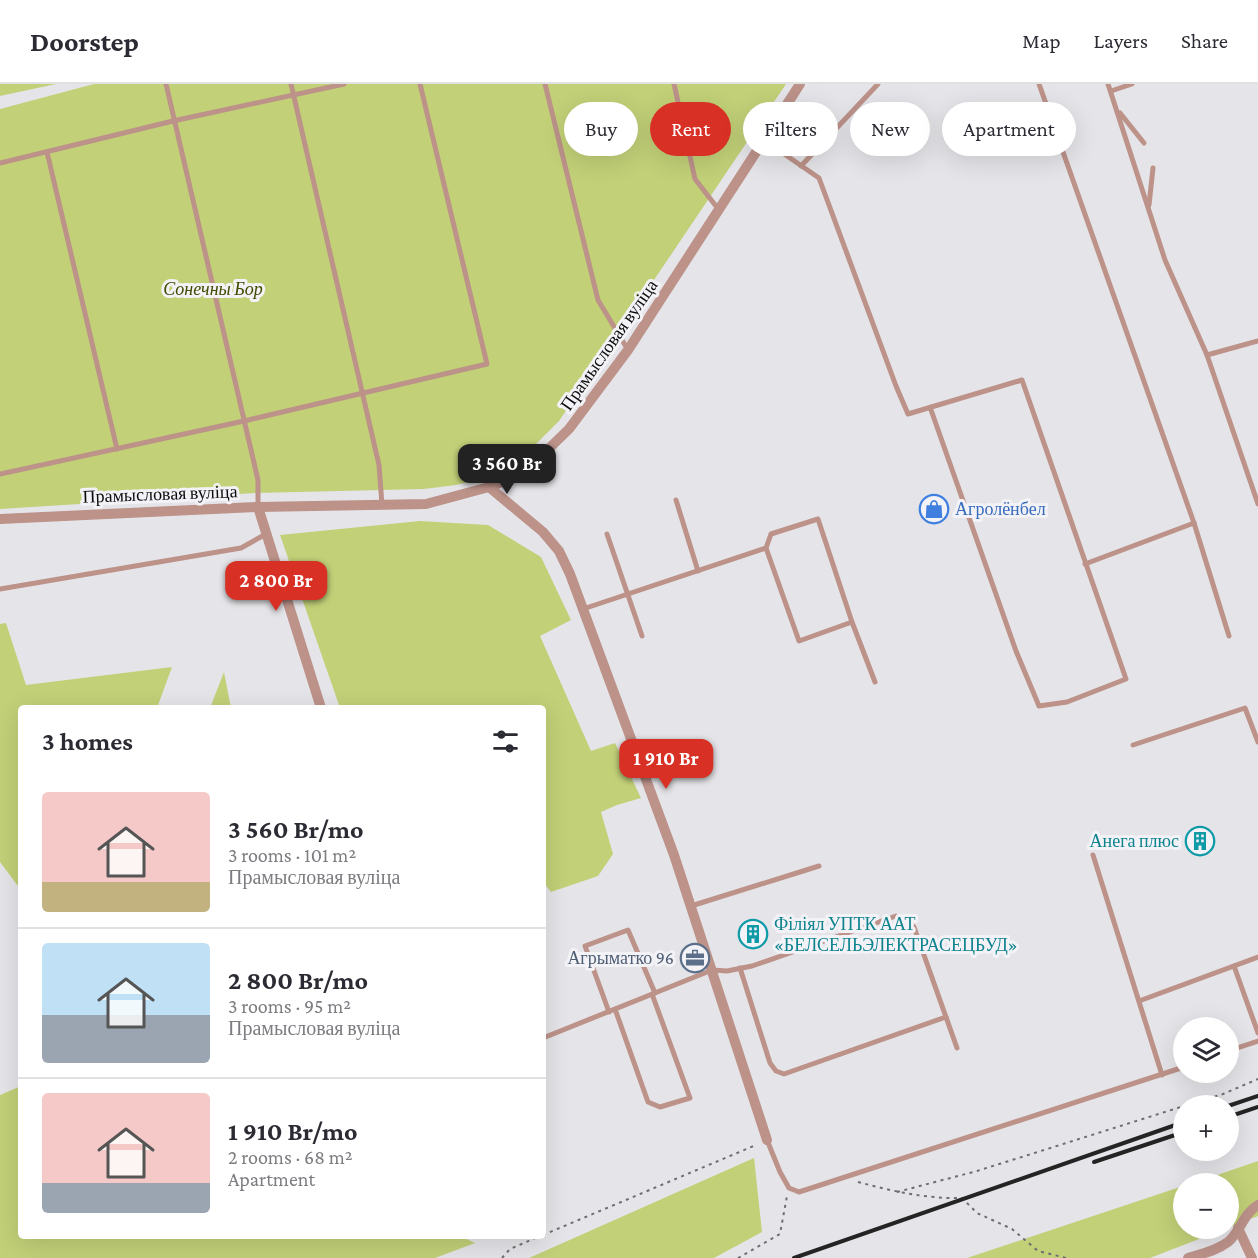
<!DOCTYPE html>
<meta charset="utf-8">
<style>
:root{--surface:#fff;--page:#f7f7f7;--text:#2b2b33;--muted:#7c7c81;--line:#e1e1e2;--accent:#d93025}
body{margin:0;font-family:"Crimson Pro",serif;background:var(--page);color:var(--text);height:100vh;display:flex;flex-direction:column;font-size:22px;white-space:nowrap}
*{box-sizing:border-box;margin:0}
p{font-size:20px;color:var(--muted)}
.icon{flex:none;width:33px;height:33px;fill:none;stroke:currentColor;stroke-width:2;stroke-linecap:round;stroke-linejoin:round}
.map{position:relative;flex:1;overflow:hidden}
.drawer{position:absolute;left:18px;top:621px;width:528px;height:534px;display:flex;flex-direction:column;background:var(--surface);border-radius:6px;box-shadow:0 6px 24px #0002}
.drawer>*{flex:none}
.hud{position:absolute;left:564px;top:18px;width:570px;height:54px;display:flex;gap:12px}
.controls{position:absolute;left:1173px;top:933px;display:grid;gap:12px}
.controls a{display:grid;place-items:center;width:66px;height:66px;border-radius:50%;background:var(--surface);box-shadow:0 6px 24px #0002;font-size:30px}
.price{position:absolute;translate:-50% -51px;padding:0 14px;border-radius:12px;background:var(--accent);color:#fff;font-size:20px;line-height:39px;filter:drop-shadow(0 2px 3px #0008)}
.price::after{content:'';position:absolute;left:50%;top:36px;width:18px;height:14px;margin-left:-9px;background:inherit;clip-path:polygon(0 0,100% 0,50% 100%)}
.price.active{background:#222;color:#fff}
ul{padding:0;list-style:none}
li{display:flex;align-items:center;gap:18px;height:150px;padding:0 24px}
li+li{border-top:2px solid var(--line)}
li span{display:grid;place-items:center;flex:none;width:168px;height:120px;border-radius:6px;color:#555}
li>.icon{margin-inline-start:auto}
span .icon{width:72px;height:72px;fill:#fffc;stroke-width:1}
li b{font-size:26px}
h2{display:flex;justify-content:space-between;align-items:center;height:72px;padding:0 24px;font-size:26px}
.chip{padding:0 21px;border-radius:27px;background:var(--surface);box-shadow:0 6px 24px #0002;font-size:21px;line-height:54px}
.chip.active{background:var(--accent);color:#fff}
header{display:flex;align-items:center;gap:36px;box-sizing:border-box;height:84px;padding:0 30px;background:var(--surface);border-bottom:2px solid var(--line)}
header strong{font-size:28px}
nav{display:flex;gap:33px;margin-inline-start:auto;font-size:21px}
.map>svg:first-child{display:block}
.green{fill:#c2d078}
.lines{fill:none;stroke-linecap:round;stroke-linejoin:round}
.path{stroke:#6e6e70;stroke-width:2;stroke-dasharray:3 4.5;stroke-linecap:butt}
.lane{stroke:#bc9289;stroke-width:5}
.street{stroke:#bc9289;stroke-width:10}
.rail{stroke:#242425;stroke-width:4}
.labels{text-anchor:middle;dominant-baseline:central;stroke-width:6;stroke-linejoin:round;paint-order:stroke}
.park-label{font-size:18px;font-style:italic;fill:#434b01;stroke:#f3f2f6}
.street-label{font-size:18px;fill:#0c0c0d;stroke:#f3f2f6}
.shop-label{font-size:18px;fill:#366cbe;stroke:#f3f2f6;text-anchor:start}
.culture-label{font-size:18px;fill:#0d838f;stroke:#f3f2f6;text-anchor:end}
.service-label{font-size:18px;fill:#4e5e75;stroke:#f3f2f6;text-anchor:end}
</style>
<header>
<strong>Doorstep</strong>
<nav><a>Map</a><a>Layers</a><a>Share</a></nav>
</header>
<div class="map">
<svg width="1258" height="1174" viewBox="0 0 1258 1174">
<rect width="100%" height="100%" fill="#e5e5e9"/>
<g class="green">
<path d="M0,0H56L0,12Z"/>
<path d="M94,0H786L559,337L536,360L508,383L485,394L456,401L424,405L255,409L0,425V25Z"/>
<path d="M420,437L488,441L541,473L571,536L540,552L591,667L615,659L641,714L617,721L601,728L613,770L598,792L551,808L543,798V624H340L280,451Z"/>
<path d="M6,539L26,601L172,583L157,624H21V806L0,778V540Z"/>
<path d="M224,588L231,624H210Z"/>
<path d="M21,1002V1152H460L475,1159L435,1174H0V1011Z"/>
<path d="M754,1074L762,1148L714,1174H529Z"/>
<path d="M1258,1077V1132L1229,1143L1228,1100H1191Z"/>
<path d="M1183,1102L1184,1144L1225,1145L1150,1174H967Z"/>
</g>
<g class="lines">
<g class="path">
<path d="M1186,1022L1223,1010L1258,995"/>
<path d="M858,1098C892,1107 926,1115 962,1114L977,1129L1012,1145L1038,1167L1066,1174"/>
<path d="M897,1108L977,1087L1184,1022"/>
<path d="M543,1151L756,1061"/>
<path d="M502,1174L510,1165L540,1152"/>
<path d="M738,1174L780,1150L787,1112"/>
</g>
<g class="lane">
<path d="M166,0L258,396V423"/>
<path d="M291,0L379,381L382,421"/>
<path d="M545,0L598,216L628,266"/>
<path d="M674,0L695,95L719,126"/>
<path d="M1039,0L1194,439L1229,552"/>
<path d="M1108,0L1165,176L1207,271L1258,420"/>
<path d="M1111,7L1132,0"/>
<path d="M1120,29L1144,59"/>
<path d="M764,56L819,94L896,302L908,330L1022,296L1126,595L1067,618L1039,622L1016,567L930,323"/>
<path d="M47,68L117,365"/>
<path d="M0,79L173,37L344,0"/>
<path d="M801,82L878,0"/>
<path d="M1149,121L1153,84"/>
<path d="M1207,271L1258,257"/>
<path d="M0,390L244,337L487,280L420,0"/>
<path d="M676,416L698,487"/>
<path d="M607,450L642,552"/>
<path d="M1085,480L1194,439"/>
<path d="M0,505L241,464L266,450"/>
<path d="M583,525L766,464"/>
<path d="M852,538L799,557L766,464L771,450L818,435L852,538L875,598"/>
<path d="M1133,661L1245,624L1258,658"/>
<path d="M1093,771L1162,991"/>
<path d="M691,822L819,782"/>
<path d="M1234,882L1258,949"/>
<path d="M740,884L770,979L776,987L784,990L946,933"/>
<path d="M1139,917L1258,873"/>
<path d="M615,925L648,1018L660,1023L690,1014L652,910"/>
<path d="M609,928L585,862L628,846L655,909"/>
<path d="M543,954L712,886L727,887L752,882L896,832L906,836L914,843L957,964"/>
<path d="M1228,967L1258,957"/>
<path d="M767,1056L780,1088L789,1104L799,1108L1184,983"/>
</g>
<g class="street">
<path d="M489,403L543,448L559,467L570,490L674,771L767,1056"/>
<path d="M258,423L321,624"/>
<path d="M0,435L258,423L426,420L489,403L512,394L537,376L569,345L628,266L800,0"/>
<path d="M1238,1144L1252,1174"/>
<path d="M1188,1174C1201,1170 1216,1167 1228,1158C1241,1147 1243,1130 1258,1121"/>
</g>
<g class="rail">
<path d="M1228,1022L1258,1012"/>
<path d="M1228,1033L1258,1023"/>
<path d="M1094,1078L1184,1048"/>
<path d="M794,1174L1184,1038"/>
</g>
</g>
<defs>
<g id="shop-ring" transform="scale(1.5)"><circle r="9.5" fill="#f3f2f6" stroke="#3f7fe0" stroke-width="1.5"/><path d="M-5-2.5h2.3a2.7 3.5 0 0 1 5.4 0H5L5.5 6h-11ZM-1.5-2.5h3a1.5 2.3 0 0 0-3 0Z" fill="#3f7fe0"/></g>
<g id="building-ring" transform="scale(1.5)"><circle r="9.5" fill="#f3f2f6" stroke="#0f9aa8" stroke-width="1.5"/><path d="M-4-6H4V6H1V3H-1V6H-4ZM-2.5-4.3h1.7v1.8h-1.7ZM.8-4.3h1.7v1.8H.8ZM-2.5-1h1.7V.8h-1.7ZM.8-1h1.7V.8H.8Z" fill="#0f9aa8"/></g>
<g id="office-ring" transform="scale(1.5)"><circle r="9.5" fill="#f3f2f6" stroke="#5c6f8a" stroke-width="1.5"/><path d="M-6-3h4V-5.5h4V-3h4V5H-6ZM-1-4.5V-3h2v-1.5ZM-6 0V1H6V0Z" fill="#5c6f8a"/></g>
</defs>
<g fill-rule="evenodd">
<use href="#shop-ring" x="934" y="425"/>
<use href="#building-ring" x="1200" y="757"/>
<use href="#building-ring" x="753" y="850"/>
<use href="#office-ring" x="695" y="874"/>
</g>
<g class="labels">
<g class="park-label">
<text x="213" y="205">Сонечны Бор</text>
</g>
<g class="street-label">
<text transform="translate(609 261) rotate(-55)">Прамысловая вуліца</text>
<text transform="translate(160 410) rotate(-2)">Прамысловая вуліца</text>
</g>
<g class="shop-label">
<text x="955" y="425">Агролёнбел</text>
</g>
<g class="culture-label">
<text x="1179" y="757">Анега плюс</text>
<text x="774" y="840" text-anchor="start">Філіял УПТК ААТ<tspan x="774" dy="21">«БЕЛСЕЛЬЭЛЕКТРАСЕЦБУД»</tspan></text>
</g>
<g class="service-label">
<text x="674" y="874">Агрыматко 96</text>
</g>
</g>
</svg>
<div class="controls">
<a><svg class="icon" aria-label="layers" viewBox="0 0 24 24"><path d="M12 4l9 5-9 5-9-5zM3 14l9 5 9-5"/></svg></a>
<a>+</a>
<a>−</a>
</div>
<b class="price active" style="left:507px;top:411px">3 560 Br</b>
<b class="price" style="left:276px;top:528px">2 800 Br</b>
<b class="price" style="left:666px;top:706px">1 910 Br</b>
<div class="hud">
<a class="chip">Buy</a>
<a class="chip active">Rent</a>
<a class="chip">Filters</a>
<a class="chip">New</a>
<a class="chip">Apartment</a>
</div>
<section class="drawer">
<h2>3 homes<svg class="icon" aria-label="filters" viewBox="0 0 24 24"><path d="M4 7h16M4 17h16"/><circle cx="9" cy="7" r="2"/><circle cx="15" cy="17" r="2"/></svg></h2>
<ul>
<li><span style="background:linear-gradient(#f6c9c9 75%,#c2b280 0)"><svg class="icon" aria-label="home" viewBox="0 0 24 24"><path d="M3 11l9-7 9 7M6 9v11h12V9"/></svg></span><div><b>3 560 Br/mo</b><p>3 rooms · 101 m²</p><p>Прамысловая вуліца</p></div></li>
<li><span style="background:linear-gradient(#bfe0f5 60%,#9aa5b1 0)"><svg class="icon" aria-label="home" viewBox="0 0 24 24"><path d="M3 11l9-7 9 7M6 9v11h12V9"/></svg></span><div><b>2 800 Br/mo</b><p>3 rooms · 95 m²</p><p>Прамысловая вуліца</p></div></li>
<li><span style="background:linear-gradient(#f6c9c9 75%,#9aa5b1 0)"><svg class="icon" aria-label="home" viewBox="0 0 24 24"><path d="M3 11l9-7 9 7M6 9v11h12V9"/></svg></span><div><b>1 910 Br/mo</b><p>2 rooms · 68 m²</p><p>Apartment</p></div></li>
</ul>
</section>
</div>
